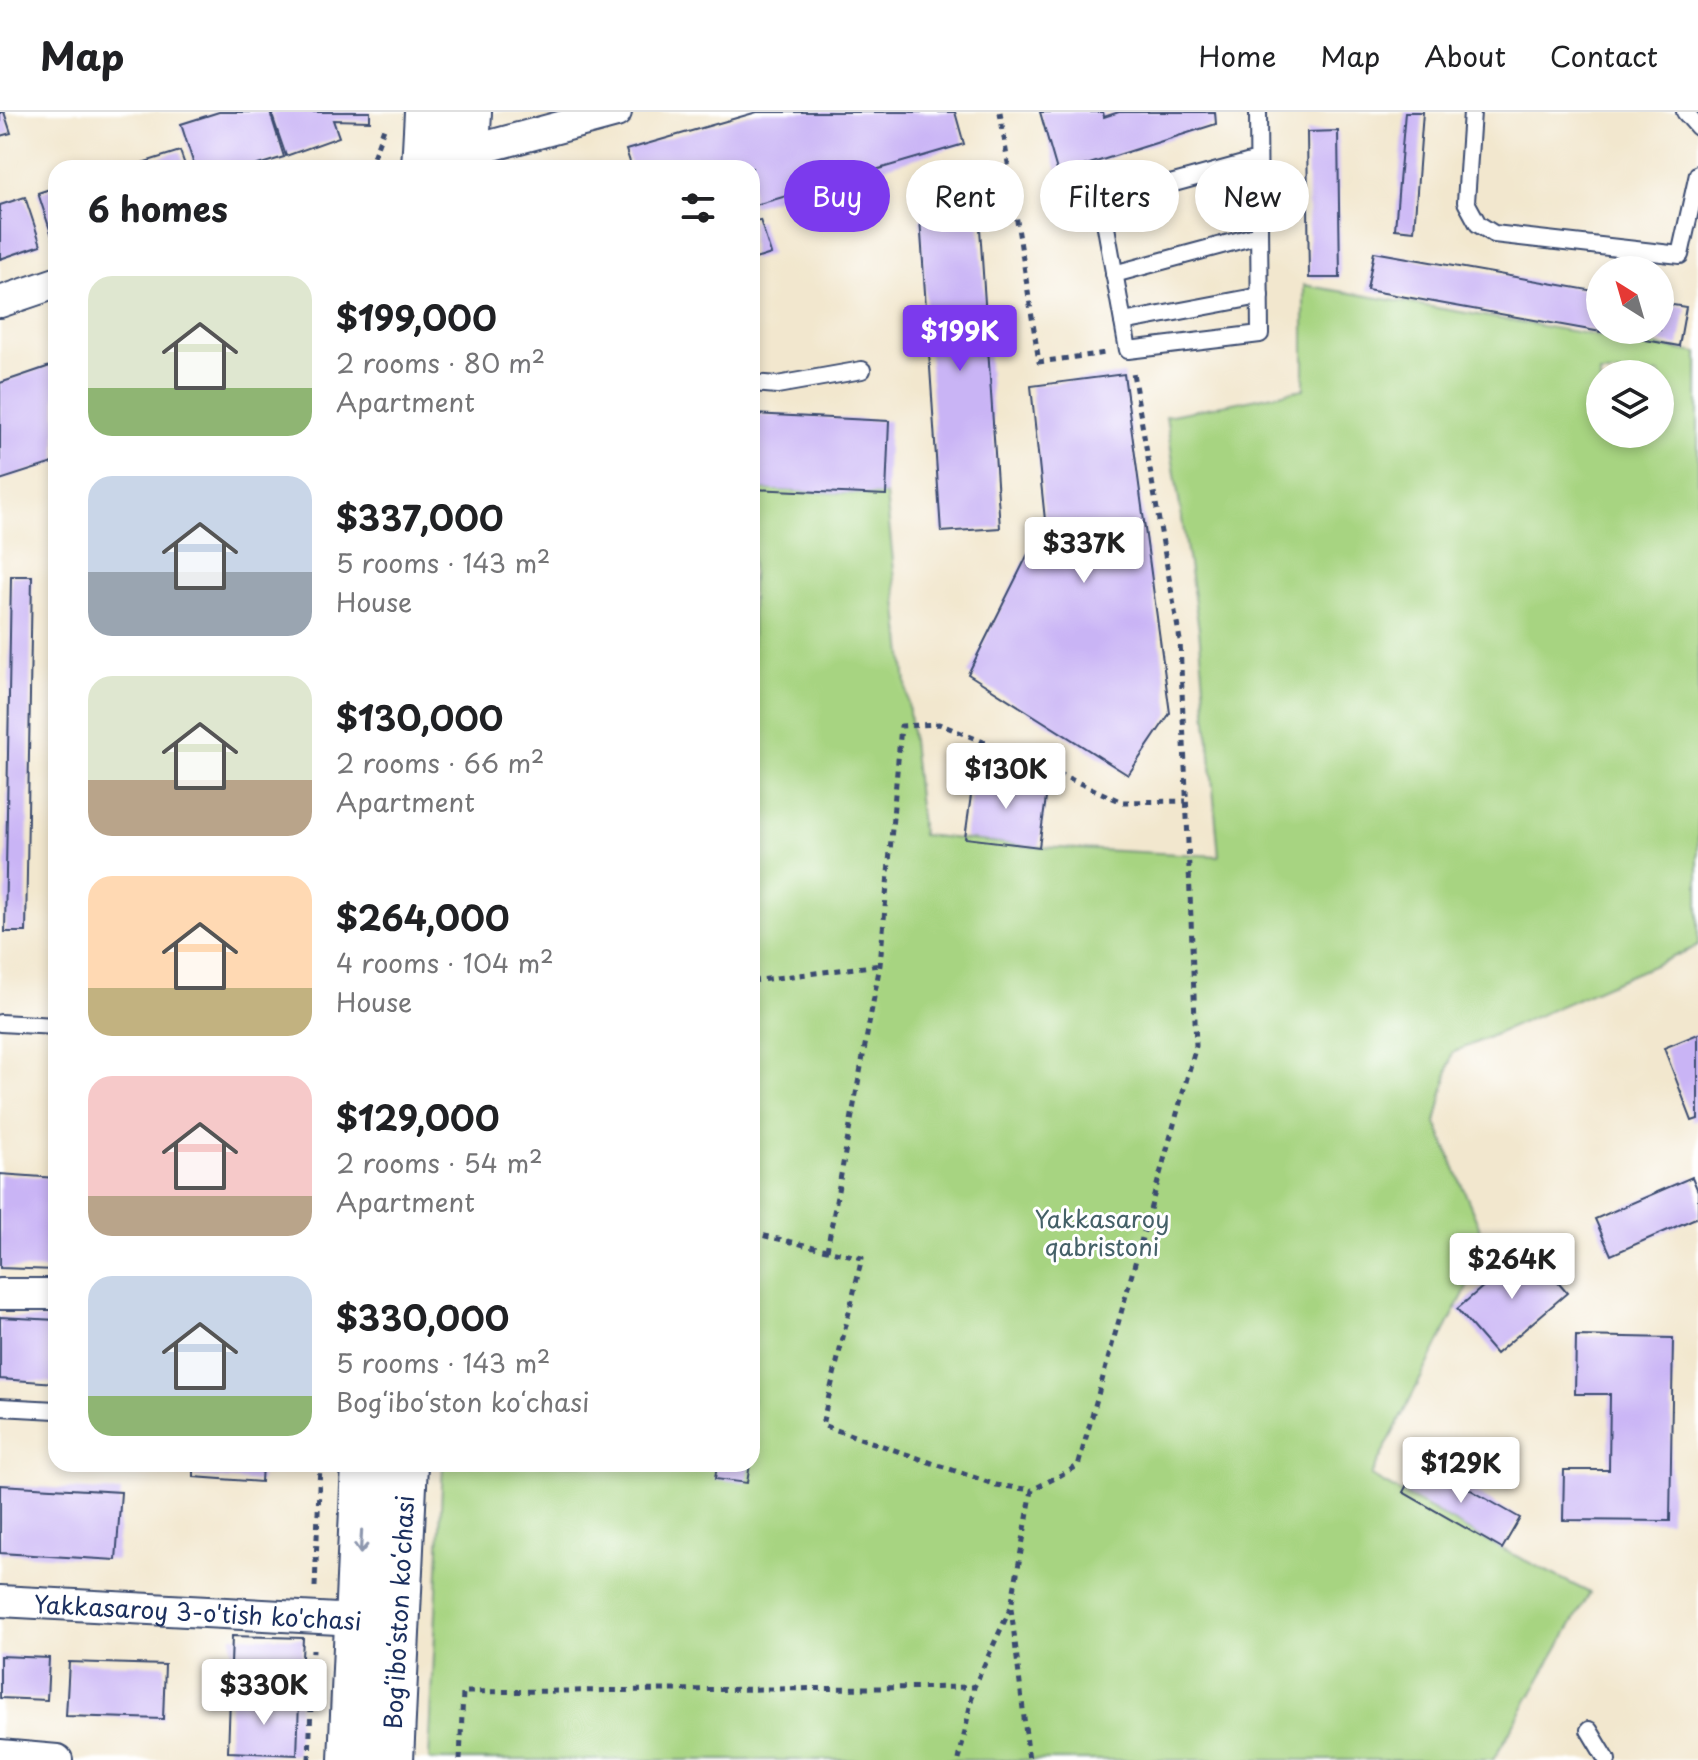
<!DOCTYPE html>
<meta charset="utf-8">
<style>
:root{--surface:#fff;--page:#f2f2f2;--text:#202124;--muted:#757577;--line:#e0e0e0;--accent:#7c3aed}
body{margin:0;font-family:"Playpen Sans",sans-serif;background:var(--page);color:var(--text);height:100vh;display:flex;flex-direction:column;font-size:30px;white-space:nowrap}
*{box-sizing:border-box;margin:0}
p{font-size:26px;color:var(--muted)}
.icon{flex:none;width:44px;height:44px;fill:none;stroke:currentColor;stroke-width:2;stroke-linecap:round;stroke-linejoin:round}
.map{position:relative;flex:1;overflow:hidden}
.side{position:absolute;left:48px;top:48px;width:712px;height:1312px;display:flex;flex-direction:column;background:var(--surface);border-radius:24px;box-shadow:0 4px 12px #0003}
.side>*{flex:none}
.guide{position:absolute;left:784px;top:48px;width:760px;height:72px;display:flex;gap:16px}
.needle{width:52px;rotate:323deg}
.tools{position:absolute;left:1586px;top:144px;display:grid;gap:16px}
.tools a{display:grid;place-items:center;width:88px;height:88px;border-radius:50%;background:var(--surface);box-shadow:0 4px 12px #0003;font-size:40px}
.price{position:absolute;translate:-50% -68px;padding:0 18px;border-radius:8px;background:#fff;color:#222;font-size:26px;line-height:52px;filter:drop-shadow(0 2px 4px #0008)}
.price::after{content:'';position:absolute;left:50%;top:48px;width:24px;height:18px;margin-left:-12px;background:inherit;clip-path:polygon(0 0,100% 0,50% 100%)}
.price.on{background:var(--accent);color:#fff}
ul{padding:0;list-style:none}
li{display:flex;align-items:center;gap:24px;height:200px;padding:0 40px}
li span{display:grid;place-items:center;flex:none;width:224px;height:160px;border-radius:24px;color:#555}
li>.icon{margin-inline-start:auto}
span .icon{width:96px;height:96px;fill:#fffc;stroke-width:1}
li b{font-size:34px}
h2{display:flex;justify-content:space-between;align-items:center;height:96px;padding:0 40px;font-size:34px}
.chip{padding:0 28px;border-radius:36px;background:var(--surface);box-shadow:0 4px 12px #0003;font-size:28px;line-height:72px}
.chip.on{background:var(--accent);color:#fff}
header{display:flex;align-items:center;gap:48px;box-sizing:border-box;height:112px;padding:0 40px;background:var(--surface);border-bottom:2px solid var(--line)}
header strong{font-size:38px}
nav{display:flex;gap:44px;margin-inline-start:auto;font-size:28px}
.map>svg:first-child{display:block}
.green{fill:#a7d481;stroke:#618270;stroke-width:2;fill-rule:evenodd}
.building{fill:#c9b4f5}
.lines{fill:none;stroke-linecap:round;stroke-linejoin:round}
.lane-casing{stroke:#3b4b6f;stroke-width:20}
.street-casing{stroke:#3b4b6f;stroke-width:34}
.secondary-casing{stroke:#3b4b6f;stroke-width:48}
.path{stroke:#3b4b6f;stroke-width:5;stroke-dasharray:6 6;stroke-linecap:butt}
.lane{stroke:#fff;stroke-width:16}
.street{stroke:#fff;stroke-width:30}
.secondary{stroke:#fff;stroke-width:44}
.oneway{stroke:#8d97ae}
.labels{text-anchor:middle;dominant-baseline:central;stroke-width:6;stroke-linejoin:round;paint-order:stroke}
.park-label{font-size:24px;fill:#456168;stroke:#fff}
.street-label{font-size:24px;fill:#1b2f5e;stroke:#fff}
</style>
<header>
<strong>Map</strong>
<nav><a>Home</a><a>Map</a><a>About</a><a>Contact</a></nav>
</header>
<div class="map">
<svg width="1698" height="1648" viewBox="0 0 1698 1648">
<rect width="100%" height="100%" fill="#fff"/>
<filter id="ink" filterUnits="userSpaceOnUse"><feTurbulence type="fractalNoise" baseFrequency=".0125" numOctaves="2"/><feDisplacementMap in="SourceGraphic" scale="16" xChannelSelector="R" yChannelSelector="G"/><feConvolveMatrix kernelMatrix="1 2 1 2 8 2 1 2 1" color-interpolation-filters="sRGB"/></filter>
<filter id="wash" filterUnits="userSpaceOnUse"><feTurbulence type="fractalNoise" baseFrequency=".006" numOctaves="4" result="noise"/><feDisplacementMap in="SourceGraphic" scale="32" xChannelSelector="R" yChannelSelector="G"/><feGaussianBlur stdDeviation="1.8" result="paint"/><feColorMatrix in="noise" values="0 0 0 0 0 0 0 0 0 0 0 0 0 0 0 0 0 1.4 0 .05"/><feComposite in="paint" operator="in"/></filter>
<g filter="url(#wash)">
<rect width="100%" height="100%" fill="#f2e7ce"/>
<path class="green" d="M1304,173L1698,241V834L1452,941L1436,1011L1479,1114L1483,1144L1371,1364L1502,1437L1590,1481L1493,1648H429L443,1352H752V377L886,383L922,723L1039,735L1219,744L1199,517L1166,304L1304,277ZM1600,262H1660V322H1600Z"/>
<g id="blocks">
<g class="building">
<path d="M0,0H4L11,21L0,24Z"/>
<path d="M219,0H270L284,45L248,56H195L181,12Z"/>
<path d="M271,0H370V9L333,8L339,25L286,44Z"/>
<path d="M757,0H955L964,32L752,94V56H632L626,38Z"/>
<path d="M1040,0H1103L1104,5L1119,0H1215L1216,12L1058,62Z"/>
<path d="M1405,0H1423L1414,119L1395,117Z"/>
<path d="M1338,19L1340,166H1309L1307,20Z"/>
<path d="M180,39L186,56H129V55Z"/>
<path d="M56,75V133H55L38,81Z"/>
<path d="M25,85L41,133L0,147V93Z"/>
<path d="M979,101L1000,416L941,420L920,106Z"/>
<path d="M760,108L771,142L752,148V110Z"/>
<path d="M1374,140L1600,180V218H1660V191L1686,195L1679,234L1367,178Z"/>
<path d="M56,252V350L0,368V271Z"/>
<path d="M1124,262L1170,601L1128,663L968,562L1045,408L1031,274Z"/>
<path d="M752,302L889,309L886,383L752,377Z"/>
<path d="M11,464H32L26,820H5Z"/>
<path d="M974,662L1048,672L1039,735L965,726Z"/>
<path d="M1698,922V1007L1692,1009L1664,936Z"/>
<path d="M0,1062L56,1066V1158L0,1156Z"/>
<path d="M1692,1065L1698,1079V1105L1611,1143L1595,1107Z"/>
<path d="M1528,1136L1567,1181L1496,1242L1457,1197Z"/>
<path d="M0,1205L56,1208V1271L0,1267Z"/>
<path d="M1576,1224L1673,1226L1670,1409L1563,1408L1564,1358H1609L1610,1282H1575Z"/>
<path d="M1420,1349L1520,1406L1502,1437L1403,1380Z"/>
<path d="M194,1352H262L261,1370L194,1365Z"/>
<path d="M717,1352H750L747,1371L715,1367Z"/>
<path d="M0,1373L121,1380L116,1448L0,1441Z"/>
<path d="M232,1524L303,1526L300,1583L230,1581Z"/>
<path d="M0,1544L49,1546L47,1588L0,1586Z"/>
<path d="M69,1550L165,1553L163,1607L66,1604Z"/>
<path d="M230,1587L299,1590L297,1643L228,1640Z"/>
</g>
</g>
</g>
<g filter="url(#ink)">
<use href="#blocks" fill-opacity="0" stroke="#3b4b6f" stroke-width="2"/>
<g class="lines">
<g class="lane-casing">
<g id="lane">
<path d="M1258,0L1260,222L1128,238L1104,104L1119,86L1258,48"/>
<path d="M1472,0L1466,90L1478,112L1494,122L1680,143L1698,62"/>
<path d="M1685,0L1698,15"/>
<path d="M1114,162L1259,123"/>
<path d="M1123,210L1260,184"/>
<path d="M752,271L777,273L862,258"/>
<path d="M0,911L56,914"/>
<path d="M0,1295L56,1298"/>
<path d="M1589,1618L1607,1648"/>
</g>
</g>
<g class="street-casing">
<g id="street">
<path d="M452,44L616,0"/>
<path d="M0,190L56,171"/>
<path d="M0,1182H56"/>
<path id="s1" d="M0,1489L375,1509"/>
<path d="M0,1643L57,1648"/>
</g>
</g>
<g class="secondary-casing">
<g id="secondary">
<path d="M424,56L427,0"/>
<path d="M466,56L469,0"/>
<path d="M351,1648L364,1352"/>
<path d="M391,1648L405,1352"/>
</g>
</g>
<g class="path">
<path d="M1000,0L1039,250L1106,241"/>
<path d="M369,56L384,16"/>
<path d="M752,869L880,853"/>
<path d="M752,1121L862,1146L822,1313L996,1373L1032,1378"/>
<path d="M827,1138L880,853L901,614L939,612L1016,643L1122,690L1186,689"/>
<path d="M315,1475L320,1352"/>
<path d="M1011,1496L1029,1648"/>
<path d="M309,1648L313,1537"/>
<path d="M460,1648L463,1580L974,1575"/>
<path d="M959,1648L974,1575L1011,1495L1032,1378L1078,1354L1196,934L1180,528L1133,261"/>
</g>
<use href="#lane" class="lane"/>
<use href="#street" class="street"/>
<use href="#secondary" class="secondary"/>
</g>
<defs><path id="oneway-shaft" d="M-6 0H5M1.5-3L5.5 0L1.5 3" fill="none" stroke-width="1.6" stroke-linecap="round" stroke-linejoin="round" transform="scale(2)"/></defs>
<use class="oneway" href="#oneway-shaft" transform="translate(361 1430) rotate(93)"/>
</g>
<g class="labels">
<g class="park-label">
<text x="1102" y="1106">Yakkasaroy<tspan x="1102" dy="28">qabristoni</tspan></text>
</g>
<g class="street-label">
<text stroke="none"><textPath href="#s1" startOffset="198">Yakkasaroy 3-o'tish ko'chasi</textPath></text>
<text transform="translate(398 1500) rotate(-87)">Bogʻiboʻston koʻchasi</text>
</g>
</g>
</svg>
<div class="tools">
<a><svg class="needle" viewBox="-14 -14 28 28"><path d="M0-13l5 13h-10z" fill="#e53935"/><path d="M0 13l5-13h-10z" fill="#757577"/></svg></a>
<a><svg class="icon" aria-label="layers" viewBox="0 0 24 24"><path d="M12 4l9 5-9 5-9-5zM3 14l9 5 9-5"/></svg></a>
</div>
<b class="price on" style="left:960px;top:261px">$199K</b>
<b class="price" style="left:1084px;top:473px">$337K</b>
<b class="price" style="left:1006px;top:699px">$130K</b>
<b class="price" style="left:1512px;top:1189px">$264K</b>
<b class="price" style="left:1461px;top:1393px">$129K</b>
<b class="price" style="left:264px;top:1615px">$330K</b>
<div class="guide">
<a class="chip on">Buy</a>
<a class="chip">Rent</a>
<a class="chip">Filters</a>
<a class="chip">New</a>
</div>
<section class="side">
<h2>6 homes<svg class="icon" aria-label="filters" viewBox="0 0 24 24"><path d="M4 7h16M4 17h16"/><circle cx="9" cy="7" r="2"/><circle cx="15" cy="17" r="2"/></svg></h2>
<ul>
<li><span style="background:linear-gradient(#dfe7d0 70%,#8fb573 0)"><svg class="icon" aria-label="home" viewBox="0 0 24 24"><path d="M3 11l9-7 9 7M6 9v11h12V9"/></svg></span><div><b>$199,000</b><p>2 rooms · 80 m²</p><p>Apartment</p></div></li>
<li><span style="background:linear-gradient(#c9d6e8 60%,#9aa5b1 0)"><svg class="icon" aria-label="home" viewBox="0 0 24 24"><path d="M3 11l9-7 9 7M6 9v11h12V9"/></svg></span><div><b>$337,000</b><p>5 rooms · 143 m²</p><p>House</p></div></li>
<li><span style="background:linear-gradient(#dfe7d0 65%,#b9a48a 0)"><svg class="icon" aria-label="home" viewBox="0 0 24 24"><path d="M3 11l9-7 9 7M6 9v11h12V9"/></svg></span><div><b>$130,000</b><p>2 rooms · 66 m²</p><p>Apartment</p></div></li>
<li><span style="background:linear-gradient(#ffd9b3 70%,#c2b280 0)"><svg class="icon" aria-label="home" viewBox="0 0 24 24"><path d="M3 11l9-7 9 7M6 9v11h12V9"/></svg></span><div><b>$264,000</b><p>4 rooms · 104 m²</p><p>House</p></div></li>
<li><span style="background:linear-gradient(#f6c9c9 75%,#b9a48a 0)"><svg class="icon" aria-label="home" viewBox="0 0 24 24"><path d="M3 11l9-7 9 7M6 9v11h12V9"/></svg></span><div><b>$129,000</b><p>2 rooms · 54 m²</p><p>Apartment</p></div></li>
<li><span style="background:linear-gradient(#c9d6e8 75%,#8fb573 0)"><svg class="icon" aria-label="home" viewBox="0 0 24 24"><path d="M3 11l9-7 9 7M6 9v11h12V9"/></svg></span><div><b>$330,000</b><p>5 rooms · 143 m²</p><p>Bogʻiboʻston koʻchasi</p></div></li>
</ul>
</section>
</div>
